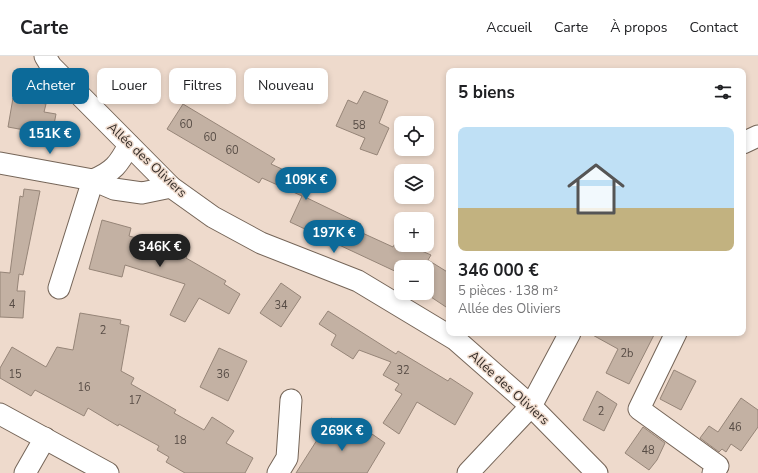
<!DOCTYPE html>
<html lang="fr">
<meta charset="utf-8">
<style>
:root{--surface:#fff;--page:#f6f6f6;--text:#202124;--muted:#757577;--line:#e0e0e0;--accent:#0c6a99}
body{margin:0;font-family:"Nunito Sans",sans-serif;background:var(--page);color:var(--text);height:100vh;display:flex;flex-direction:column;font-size:15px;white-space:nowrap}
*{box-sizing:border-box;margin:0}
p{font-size:13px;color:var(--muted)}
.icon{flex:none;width:22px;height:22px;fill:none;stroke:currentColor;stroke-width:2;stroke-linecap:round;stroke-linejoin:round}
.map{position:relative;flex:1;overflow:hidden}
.details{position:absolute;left:446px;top:12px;width:300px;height:268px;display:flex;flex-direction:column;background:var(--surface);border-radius:8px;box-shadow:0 2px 6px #0003}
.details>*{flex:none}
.guide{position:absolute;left:12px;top:12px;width:374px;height:36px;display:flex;gap:8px}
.fabs{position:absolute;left:394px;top:60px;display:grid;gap:8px}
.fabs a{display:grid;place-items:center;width:40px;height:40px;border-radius:8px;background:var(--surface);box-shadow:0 2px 6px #0003;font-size:20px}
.price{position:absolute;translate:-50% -34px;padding:0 9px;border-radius:14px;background:var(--accent);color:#fff;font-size:13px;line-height:26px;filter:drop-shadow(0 1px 2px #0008)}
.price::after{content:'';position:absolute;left:50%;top:24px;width:12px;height:9px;margin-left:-6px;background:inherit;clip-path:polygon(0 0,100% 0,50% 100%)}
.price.current{background:#222;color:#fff}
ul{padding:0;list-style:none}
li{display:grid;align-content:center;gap:8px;height:212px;padding:0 12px}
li+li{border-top:1px solid var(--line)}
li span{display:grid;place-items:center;height:124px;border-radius:8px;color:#555}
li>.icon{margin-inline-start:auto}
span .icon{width:72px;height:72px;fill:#fffc;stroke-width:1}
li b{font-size:17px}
h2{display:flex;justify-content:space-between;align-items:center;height:48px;padding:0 12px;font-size:17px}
.pill{padding:0 14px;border-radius:8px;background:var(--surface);box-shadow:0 2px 6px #0003;font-size:14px;line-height:36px}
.pill.current{background:var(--accent);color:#fff}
header{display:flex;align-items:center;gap:24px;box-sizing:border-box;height:56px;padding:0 20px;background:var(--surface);border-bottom:1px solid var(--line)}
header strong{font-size:19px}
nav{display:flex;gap:22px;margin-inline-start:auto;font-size:14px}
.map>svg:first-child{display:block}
.building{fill:#c3b1a3;stroke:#968578}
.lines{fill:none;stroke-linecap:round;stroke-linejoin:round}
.minor-casing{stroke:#756558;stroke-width:23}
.minor{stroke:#fff;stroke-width:21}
.labels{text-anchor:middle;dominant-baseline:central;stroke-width:3;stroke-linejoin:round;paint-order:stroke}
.number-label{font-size:11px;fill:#574c45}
.street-label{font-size:13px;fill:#332b26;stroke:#eedacc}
</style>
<header>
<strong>Carte</strong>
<nav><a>Accueil</a><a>Carte</a><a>À propos</a><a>Contact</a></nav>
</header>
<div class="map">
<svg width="758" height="417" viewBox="0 0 758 417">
<rect width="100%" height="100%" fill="#eedacc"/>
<g class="building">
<path d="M364,35L388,45L379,67L389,72L377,99L360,93L365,82L336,70L348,44L357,48Z"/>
<path d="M13,42L46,48L44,56L56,58L52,79L8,71Z"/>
<path d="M183,48L275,103L271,108L312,127L305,141L361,168L358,175L393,191L397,184L401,186V189H408L431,199L428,204L449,217V253L425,237H427L429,231L427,230V211H401V218L290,166L302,140L262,122L259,127L167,73Z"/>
<path d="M24,133L40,135L23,219L19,218L17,235H25L23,262L0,261V216L10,217L20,140L23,141Z"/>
<path d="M102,164L131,172L129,180L188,196L186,202L226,225L224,228L240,238L229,258L199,242L185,266L170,259L185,228L125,209L122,221L89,213Z"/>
<path d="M281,227L301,241L281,271L260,257Z"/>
<path d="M328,255L396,298L398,295L448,325L450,322L473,337L455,369L417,346L399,378L383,367L402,338L395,334L399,328L383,319L391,306L359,294L353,303L331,289L336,279L319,268Z"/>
<path d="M80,257L121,264L120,268L129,270L121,315L134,322L131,328L176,354L174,357L204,374L212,361L234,375L226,387L253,402L245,417H185L166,406L169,401L157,394L159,390L119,368L118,370L88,352L84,360L35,334L31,340L0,322V312L12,291L46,311L57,291L73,294Z"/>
<path d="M589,277H655L629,328L606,317L618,293Z"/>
<path d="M219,292L247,305L228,345L200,331Z"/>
<path d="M674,314L696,325L681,354L660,343Z"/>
<path d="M597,335L617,348L604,375L583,364Z"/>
<path d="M741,342L758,354V371L741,395L731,388L726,396L722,393L719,396L700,382L709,370L718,376Z"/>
<path d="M331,362L369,383L372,378L385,387L367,417H296Z"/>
<path d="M643,371L665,387L657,404L649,414L625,397Z"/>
</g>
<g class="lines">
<g class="minor-casing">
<g id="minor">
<path d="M45,0L51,10L171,131L213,161L261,187L358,225L456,284L531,350L597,417"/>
<path d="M743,87L758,80"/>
<path d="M0,107L93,124L114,133L142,137L171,131"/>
<path d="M93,124C113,116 119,108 129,89"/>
<path d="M59,232L93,124"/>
<path d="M676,277L639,353L718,410L713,417"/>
<path d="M0,358L108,417"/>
<path d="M25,417L45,382"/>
<path d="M278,417L287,402L291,344"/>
<path d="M468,417L531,350L570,277"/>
</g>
</g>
<use href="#minor" class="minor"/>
</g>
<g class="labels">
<g class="number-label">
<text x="186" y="68">60</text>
<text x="359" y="69">58</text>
<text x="210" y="81">60</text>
<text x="232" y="94">60</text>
<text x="12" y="248">4</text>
<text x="281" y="249">34</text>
<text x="103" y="274">2</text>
<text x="627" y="297">2b</text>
<text x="403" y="314">32</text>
<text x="15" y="318">15</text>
<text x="223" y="318">36</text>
<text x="84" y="331">16</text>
<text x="135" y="344">17</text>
<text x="601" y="355">2</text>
<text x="735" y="371">46</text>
<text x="180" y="384">18</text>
<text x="648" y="394">48</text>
</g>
<g class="street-label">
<text transform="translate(147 104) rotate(43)">Allée des Oliviers</text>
<text transform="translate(509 332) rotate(42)">Allée des Oliviers</text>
</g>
</g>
</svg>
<div class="fabs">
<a><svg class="icon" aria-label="locate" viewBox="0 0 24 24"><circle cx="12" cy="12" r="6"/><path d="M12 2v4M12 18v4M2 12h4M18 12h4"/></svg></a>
<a><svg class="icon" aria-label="layers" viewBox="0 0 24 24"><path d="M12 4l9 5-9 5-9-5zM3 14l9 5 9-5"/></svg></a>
<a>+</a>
<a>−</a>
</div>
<b class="price" style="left:50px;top:99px">151K €</b>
<b class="price" style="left:306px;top:145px">109K €</b>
<b class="price" style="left:334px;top:198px">197K €</b>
<b class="price current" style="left:160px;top:212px">346K €</b>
<b class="price" style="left:342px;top:396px">269K €</b>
<div class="guide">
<a class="pill current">Acheter</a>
<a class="pill">Louer</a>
<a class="pill">Filtres</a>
<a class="pill">Nouveau</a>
</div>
<section class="details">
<h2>5 biens<svg class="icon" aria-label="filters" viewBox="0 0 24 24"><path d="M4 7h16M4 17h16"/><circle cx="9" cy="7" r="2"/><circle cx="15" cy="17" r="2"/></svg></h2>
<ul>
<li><span style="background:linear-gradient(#bfe0f5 65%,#c2b280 0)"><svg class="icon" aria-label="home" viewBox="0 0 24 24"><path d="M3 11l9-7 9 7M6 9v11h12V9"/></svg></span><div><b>346 000 €</b><p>5 pièces · 138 m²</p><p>Allée des Oliviers</p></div></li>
</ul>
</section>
</div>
